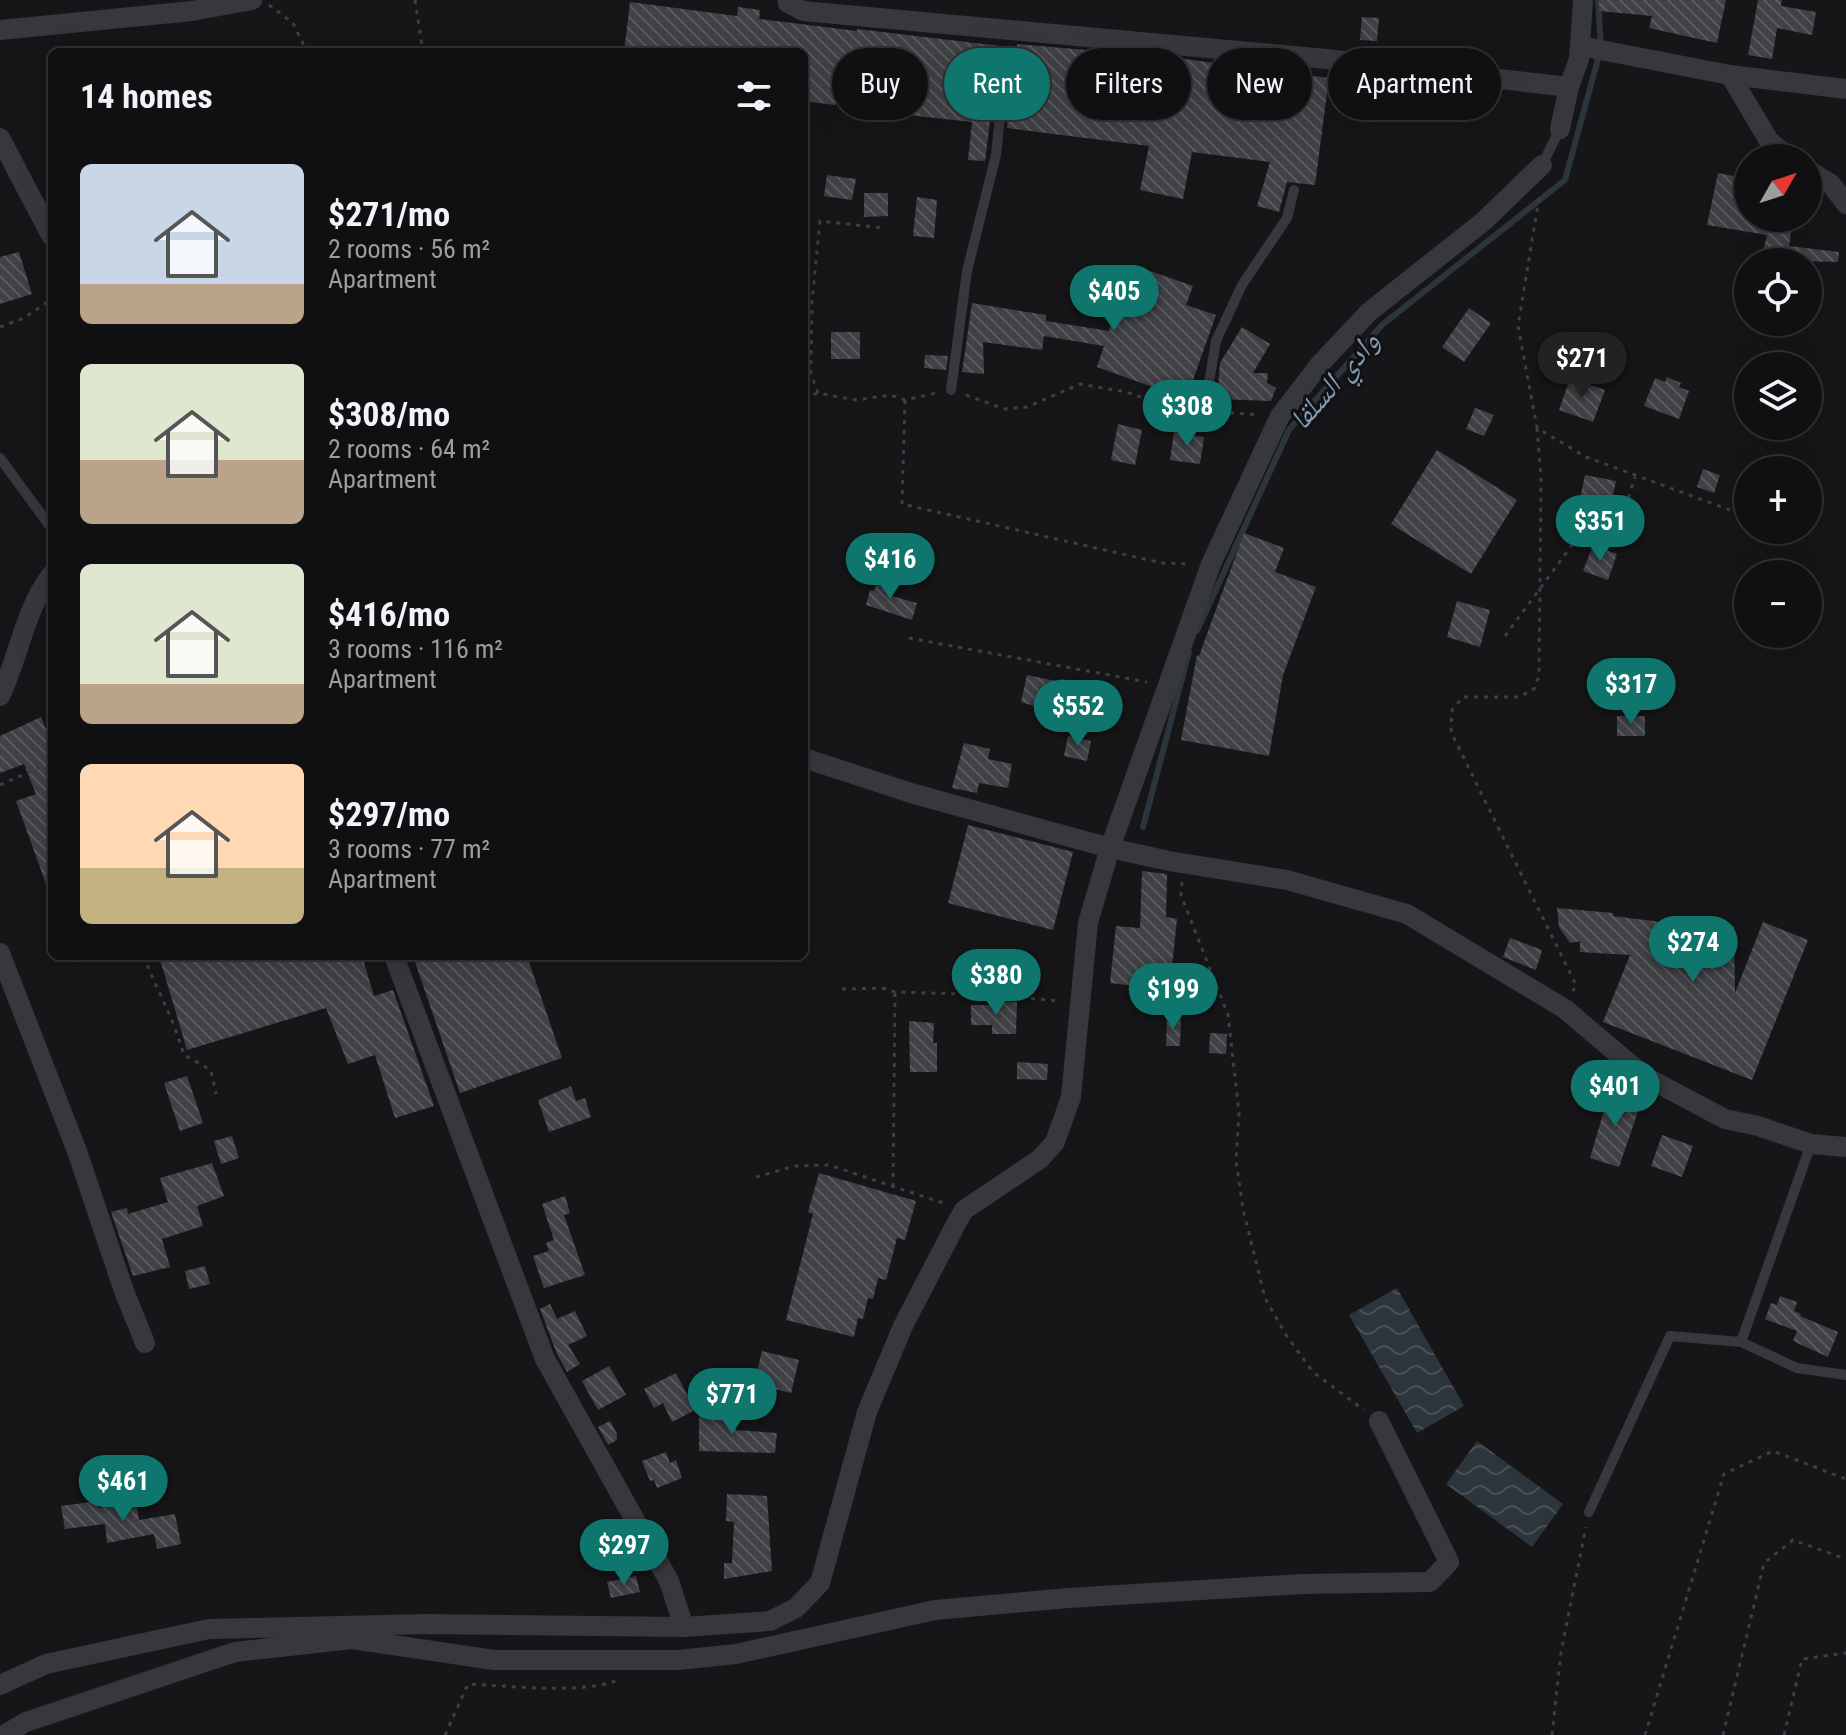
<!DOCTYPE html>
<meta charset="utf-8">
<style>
:root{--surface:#101012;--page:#19191b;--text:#f1f3f6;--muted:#9c9d9f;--line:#303032;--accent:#0f766e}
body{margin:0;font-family:"Roboto Condensed","Noto Naskh Arabic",sans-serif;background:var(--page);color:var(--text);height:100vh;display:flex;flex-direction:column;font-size:30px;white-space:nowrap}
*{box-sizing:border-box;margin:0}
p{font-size:26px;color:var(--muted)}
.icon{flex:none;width:44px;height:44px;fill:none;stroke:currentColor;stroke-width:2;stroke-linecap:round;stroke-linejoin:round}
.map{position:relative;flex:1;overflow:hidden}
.sheet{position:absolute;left:48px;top:48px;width:760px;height:912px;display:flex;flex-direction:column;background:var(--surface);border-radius:12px;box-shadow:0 8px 32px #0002,0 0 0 2px var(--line)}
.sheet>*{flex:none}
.hud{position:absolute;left:832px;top:48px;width:760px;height:72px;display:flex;gap:16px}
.needle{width:52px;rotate:51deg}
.controls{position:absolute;left:1734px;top:144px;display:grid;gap:16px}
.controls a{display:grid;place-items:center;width:88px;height:88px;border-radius:50%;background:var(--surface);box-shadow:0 8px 32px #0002,0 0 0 2px var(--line);font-size:40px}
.price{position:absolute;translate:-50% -68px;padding:0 18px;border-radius:28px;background:var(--accent);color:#fff;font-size:26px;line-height:52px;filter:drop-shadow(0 2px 4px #0008)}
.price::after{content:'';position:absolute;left:50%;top:48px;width:24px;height:18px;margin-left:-12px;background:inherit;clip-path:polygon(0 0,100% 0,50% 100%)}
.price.on{background:#222;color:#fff}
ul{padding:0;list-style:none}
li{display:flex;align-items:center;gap:24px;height:200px;padding:0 32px}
li span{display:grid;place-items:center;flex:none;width:224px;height:160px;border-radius:12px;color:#555}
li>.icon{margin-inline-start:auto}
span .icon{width:96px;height:96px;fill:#fffc;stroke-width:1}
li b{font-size:34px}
h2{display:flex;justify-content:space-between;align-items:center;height:96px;padding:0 32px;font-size:34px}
.chip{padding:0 28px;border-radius:36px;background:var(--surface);box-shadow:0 8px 32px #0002,0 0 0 2px var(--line);font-size:28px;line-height:72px}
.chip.on{background:var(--accent);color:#fff}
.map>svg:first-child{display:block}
.water{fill:url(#water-waves)}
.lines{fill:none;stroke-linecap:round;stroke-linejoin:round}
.stream{stroke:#2c353c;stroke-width:6}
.building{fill:url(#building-back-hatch)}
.path{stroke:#3d3f44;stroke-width:3;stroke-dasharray:4 6;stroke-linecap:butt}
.service{stroke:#37383d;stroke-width:10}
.minor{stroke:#37383d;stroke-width:20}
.labels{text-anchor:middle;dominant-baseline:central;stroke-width:6;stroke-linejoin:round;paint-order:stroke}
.water-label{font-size:30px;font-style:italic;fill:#7f9bb3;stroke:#111113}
</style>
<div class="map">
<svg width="1846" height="1735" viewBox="0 0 1846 1735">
<defs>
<pattern id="water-waves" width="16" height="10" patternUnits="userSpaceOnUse" patternTransform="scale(2)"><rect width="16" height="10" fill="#2c353c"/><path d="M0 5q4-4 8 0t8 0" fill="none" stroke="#485056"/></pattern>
<pattern id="building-back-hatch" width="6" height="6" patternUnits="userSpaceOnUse" patternTransform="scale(2)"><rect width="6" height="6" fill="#404145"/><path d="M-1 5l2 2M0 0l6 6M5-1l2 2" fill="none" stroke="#595a5e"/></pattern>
</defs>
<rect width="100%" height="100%" fill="#161618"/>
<g class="water">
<path d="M1397,1288L1464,1406L1417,1433L1349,1315Z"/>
<path d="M1477,1441L1563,1504L1532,1547L1446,1484Z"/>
</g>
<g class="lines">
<g class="stream">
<path d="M1197,631L1289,430L1382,325L1565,180L1601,48L1598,0"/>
<path d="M1143,827L1189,652"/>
</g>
</g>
<g class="building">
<path d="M1599,0H1726L1717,43L1649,28L1652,16L1599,11Z"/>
<path d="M1758,0H1782L1781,6L1816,12L1812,35L1777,28L1772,59L1748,55Z"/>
<path d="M630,2L737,16L738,7L760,10L759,19L857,31V29L1017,48V44L1177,58L1329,78L1315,185L1287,182L1279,212L1257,206L1270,162L1192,152L1183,199L1140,190L1149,146L1007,128L1012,76L1009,70L1004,68L996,75L985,161L968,160L972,122L908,115V108L836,99L835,105L804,101V52H624Z"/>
<path d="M1362,17L1379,18L1377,41L1360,40Z"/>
<path d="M1718,173L1748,179V218H1793L1789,246L1839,252L1838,262L1761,260L1767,235L1707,225Z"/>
<path d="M827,175L856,179L852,200L824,196Z"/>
<path d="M864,193H888V216L864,217Z"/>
<path d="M917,197L937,200L934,238L913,236Z"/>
<path d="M19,252L32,294L0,304V257Z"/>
<path d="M1133,265L1193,286L1186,305L1216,315L1187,397H1181L1097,367L1104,346L1044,336L1042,350L983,342L984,374L962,372L972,303L1046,315V321L1109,331Z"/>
<path d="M1469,308L1491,323L1464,362L1442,347Z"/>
<path d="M1242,327L1270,344L1253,373H1268L1267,383L1276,388L1271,401L1217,399L1220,363Z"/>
<rect x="831" y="332" width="29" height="27"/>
<path d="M925,355L948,356L946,370L924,368Z"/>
<path d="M1667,377L1681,383L1679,387L1689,391L1679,419L1644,406L1655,378L1665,382Z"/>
<path d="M1570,378L1605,390L1593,422L1559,410Z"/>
<path d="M1475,408L1494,415L1484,436L1466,429Z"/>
<path d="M1118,424L1142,430L1135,465L1111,460Z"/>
<path d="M1174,432L1204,437L1200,464L1170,460Z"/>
<path d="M1437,450L1517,500L1471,574L1391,524Z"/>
<path d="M1703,469L1720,475L1714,493L1697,487Z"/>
<path d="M1585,475L1616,481L1611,505L1580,499Z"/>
<path d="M1244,533L1284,548L1275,572L1316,587L1283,675L1269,756L1181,740L1197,655L1199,656Z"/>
<path d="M1593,545L1617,554L1608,580L1583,571Z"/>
<path d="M879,578L896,584L892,596L917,603L912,620L866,605L870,590L874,591Z"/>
<path d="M1457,601L1490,610L1480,647L1447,637Z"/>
<path d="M1027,675L1060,682L1061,679L1076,683L1068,716L1021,702Z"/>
<rect x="1617" y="716" width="28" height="20"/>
<path d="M41,717L52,744L50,895L16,801L36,794L24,764L0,773V736Z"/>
<path d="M1068,736L1091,741L1087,761L1064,756Z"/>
<path d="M964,743L990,749L988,759L1012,764L1008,788L979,783L977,793L952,788Z"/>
<path d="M968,825L1073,852L1053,930L948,903Z"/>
<path d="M1142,871L1167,874L1166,917L1177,919L1172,966L1198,967L1205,986L1138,982L1137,986L1110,983L1116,926L1140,928Z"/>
<path d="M1557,908L1613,913V916L1677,924V928L1734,926L1735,993L1763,922L1808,940L1752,1080L1603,1022L1630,955L1580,952V941L1570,943L1559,927Z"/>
<path d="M1510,938L1542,950L1536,970L1503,957Z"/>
<path d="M159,956H362L374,996L393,990L434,1106L395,1118L375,1055L348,1064L326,1008L187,1050Z"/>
<path d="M413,956H527L562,1058L460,1093Z"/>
<path d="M993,1001L1017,1002L1016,1034H992V1025H971V1005H993Z"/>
<path d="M1167,1016L1181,1017L1180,1046H1166Z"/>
<path d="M909,1021L934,1023L933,1043H937V1072H910Z"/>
<path d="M1210,1033L1227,1034L1226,1054L1209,1053Z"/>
<path d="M1017,1062L1048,1064L1047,1080L1017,1079Z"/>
<path d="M187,1076L203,1123L180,1131L164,1083Z"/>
<path d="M571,1086L576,1101L585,1098L591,1117L549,1132L538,1100Z"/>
<path d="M1610,1090L1642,1100L1619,1167L1590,1158Z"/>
<path d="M1662,1135L1693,1146L1682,1177L1651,1166Z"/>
<path d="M232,1136L239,1158L221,1164L214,1141Z"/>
<path d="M212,1163L224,1196L197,1206L203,1226L162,1239L170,1267L133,1276L111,1212L127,1208L128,1214L168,1202L160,1178Z"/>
<path d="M819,1173L916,1201L905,1240L897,1238L886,1280L878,1278L873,1299L868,1298L863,1319L858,1318L854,1337L786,1320L813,1214L808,1212Z"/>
<path d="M565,1196L570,1213L564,1215L585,1275L544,1288L533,1256L549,1251L546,1243L554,1240L542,1204Z"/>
<path d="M205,1266L210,1284L189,1289L185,1271Z"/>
<path d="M1780,1296L1797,1302L1794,1311L1801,1314L1800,1316L1838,1332L1828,1357L1793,1341L1797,1331L1765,1319L1771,1303L1777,1305Z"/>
<path d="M550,1304L557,1319L575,1311L587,1336L568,1345L580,1364L567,1372L557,1354L540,1309Z"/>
<path d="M762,1351L799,1360L791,1393L754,1384Z"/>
<path d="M609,1366L626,1395L598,1410L582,1381Z"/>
<path d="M676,1373L695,1410L672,1422L663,1403L654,1408L644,1389Z"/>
<path d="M699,1412L736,1413V1430L777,1433L775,1453L699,1451Z"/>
<path d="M610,1421L617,1434V1440L608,1445L598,1427Z"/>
<path d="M666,1452L670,1463L676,1460L682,1478L657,1488L654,1480L650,1481L642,1461Z"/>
<path d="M727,1494L767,1496L772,1571L724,1579V1563H732L734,1522L726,1521Z"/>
<path d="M98,1501L99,1508L136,1502L139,1520L175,1514L181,1544L157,1549L154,1534L107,1543L105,1524L65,1529L61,1506Z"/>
<path d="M636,1576L640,1592L611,1598L607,1582Z"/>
</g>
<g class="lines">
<g class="path">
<path d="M415,0L423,52"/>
<path d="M269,5L293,23L307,52"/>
<path d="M1539,198L1518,326L1537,428L1586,457L1730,510"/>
<path d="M0,327L24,318L52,299"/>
<path d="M818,393L811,374L812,302L820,221L884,228"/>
<path d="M966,395L1005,409L1027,407L1080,384L1126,392L1190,414"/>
<path d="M804,397L818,393L855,400L891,395L905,400L936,393"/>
<path d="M905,400L902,504L1162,563L1191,564"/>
<path d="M1220,412L1260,415"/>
<path d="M1537,428L1541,478L1539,676L1534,689L1519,697H1463L1452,710L1451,732L1576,985L1573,991"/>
<path d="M1505,636L1575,541L1623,514L1635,477"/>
<path d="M909,638L1147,682"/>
<path d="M0,785L52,762"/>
<path d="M1182,882L1181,895L1228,1015L1239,1113L1236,1161L1243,1209L1265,1298L1286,1335L1313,1372L1364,1410"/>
<path d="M143,956L174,1025L184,1055L211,1070L216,1094"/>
<path d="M842,989L882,988L895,992L997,995L1059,1001"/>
<path d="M756,1177L795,1166L829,1165L946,1204"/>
<path d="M893,1187L895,992"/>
<path d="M445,1735L468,1684C510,1686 577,1694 616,1681"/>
<path d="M1552,1735L1561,1652L1586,1527"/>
<path d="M1645,1735L1724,1474L1773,1451L1846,1479"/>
<path d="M1723,1735L1764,1563L1793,1540L1846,1559"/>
<path d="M1784,1735L1802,1659L1846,1653"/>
</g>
<g class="service">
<path d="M1542,165L1560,129"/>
<path d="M951,390L967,271L996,155L1004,76"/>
<path d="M1204,411L1216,341L1242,285L1287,218L1294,190"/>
<path d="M0,458L52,529"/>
<path d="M1741,1342L1811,1144"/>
<path d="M1589,1512L1670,1336L1741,1342L1797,1368L1846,1375"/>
</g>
<g class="minor">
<path d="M788,0V3L803,11L1326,59L1569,87"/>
<path d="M0,30L192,11L252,0"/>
<path d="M1580,46L1730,75L1846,89"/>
<path d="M1730,75L1769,141L1790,158"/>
<path d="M1560,129L1569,87L1579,59L1583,0"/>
<path d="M0,138L52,237"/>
<path d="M1808,170L1831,184L1846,204"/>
<path d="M0,696C19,657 25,608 52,574"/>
<path d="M804,758L911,793L1110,848L1169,861L1287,880L1407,914L1565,1009L1644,1076L1725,1119L1758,1126L1811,1144L1846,1147"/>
<path d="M0,953L77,1151L124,1291L145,1343"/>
<path d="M394,956L545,1359L669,1581L684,1627"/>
<path d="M0,1685L46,1664L209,1629L426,1624L684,1627L770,1621L796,1608L820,1583L867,1412L903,1326L957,1222L964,1210L1040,1159L1055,1142L1071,1097L1088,923L1110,848L1211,564L1280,416L1320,364L1369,312L1484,221L1542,165"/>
<path d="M4,1735L26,1722L235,1652L352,1639L494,1660H678L736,1654L935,1610L1068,1598L1303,1584L1430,1582L1449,1562L1379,1421"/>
</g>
</g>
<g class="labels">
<g class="water-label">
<text transform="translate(1334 380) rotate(-49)">وادي السلقا</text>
</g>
</g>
</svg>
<div class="controls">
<a><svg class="needle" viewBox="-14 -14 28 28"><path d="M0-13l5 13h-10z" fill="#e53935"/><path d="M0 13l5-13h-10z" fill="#9c9d9f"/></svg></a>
<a><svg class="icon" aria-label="locate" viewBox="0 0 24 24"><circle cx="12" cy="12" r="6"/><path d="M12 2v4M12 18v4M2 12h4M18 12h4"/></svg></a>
<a><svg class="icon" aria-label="layers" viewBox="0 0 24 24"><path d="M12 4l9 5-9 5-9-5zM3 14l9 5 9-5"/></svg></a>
<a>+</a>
<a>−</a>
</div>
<b class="price" style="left:1114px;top:333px">$405</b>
<b class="price on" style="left:1582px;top:400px">$271</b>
<b class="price" style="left:1187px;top:448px">$308</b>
<b class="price" style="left:1600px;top:563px">$351</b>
<b class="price" style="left:890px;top:601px">$416</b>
<b class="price" style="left:1631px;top:726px">$317</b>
<b class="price" style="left:1078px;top:748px">$552</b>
<b class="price" style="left:1693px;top:984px">$274</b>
<b class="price" style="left:996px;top:1017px">$380</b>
<b class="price" style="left:1173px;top:1031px">$199</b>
<b class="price" style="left:1615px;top:1128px">$401</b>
<b class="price" style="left:732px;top:1436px">$771</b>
<b class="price" style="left:123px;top:1523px">$461</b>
<b class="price" style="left:624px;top:1587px">$297</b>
<div class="hud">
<a class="chip">Buy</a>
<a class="chip on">Rent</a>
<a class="chip">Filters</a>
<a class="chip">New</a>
<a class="chip">Apartment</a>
</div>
<section class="sheet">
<h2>14 homes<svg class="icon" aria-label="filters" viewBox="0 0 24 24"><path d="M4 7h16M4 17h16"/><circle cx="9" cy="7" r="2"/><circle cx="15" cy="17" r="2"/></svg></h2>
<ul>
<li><span style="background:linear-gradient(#c9d6e8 75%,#b9a48a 0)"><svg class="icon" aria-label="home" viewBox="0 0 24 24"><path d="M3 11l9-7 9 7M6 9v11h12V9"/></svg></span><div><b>$271/mo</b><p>2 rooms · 56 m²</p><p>Apartment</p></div></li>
<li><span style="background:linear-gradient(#dfe7d0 60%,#b9a48a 0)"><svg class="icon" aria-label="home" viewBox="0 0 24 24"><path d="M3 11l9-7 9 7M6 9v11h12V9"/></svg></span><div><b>$308/mo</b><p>2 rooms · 64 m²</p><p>Apartment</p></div></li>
<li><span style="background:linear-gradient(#dfe7d0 75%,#b9a48a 0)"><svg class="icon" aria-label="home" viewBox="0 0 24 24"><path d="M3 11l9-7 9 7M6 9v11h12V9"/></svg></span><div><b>$416/mo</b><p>3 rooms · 116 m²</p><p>Apartment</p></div></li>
<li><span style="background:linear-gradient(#ffd9b3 65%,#c2b280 0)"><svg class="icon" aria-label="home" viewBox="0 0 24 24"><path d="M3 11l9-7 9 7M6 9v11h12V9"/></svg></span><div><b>$297/mo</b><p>3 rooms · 77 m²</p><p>Apartment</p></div></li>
</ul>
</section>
</div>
